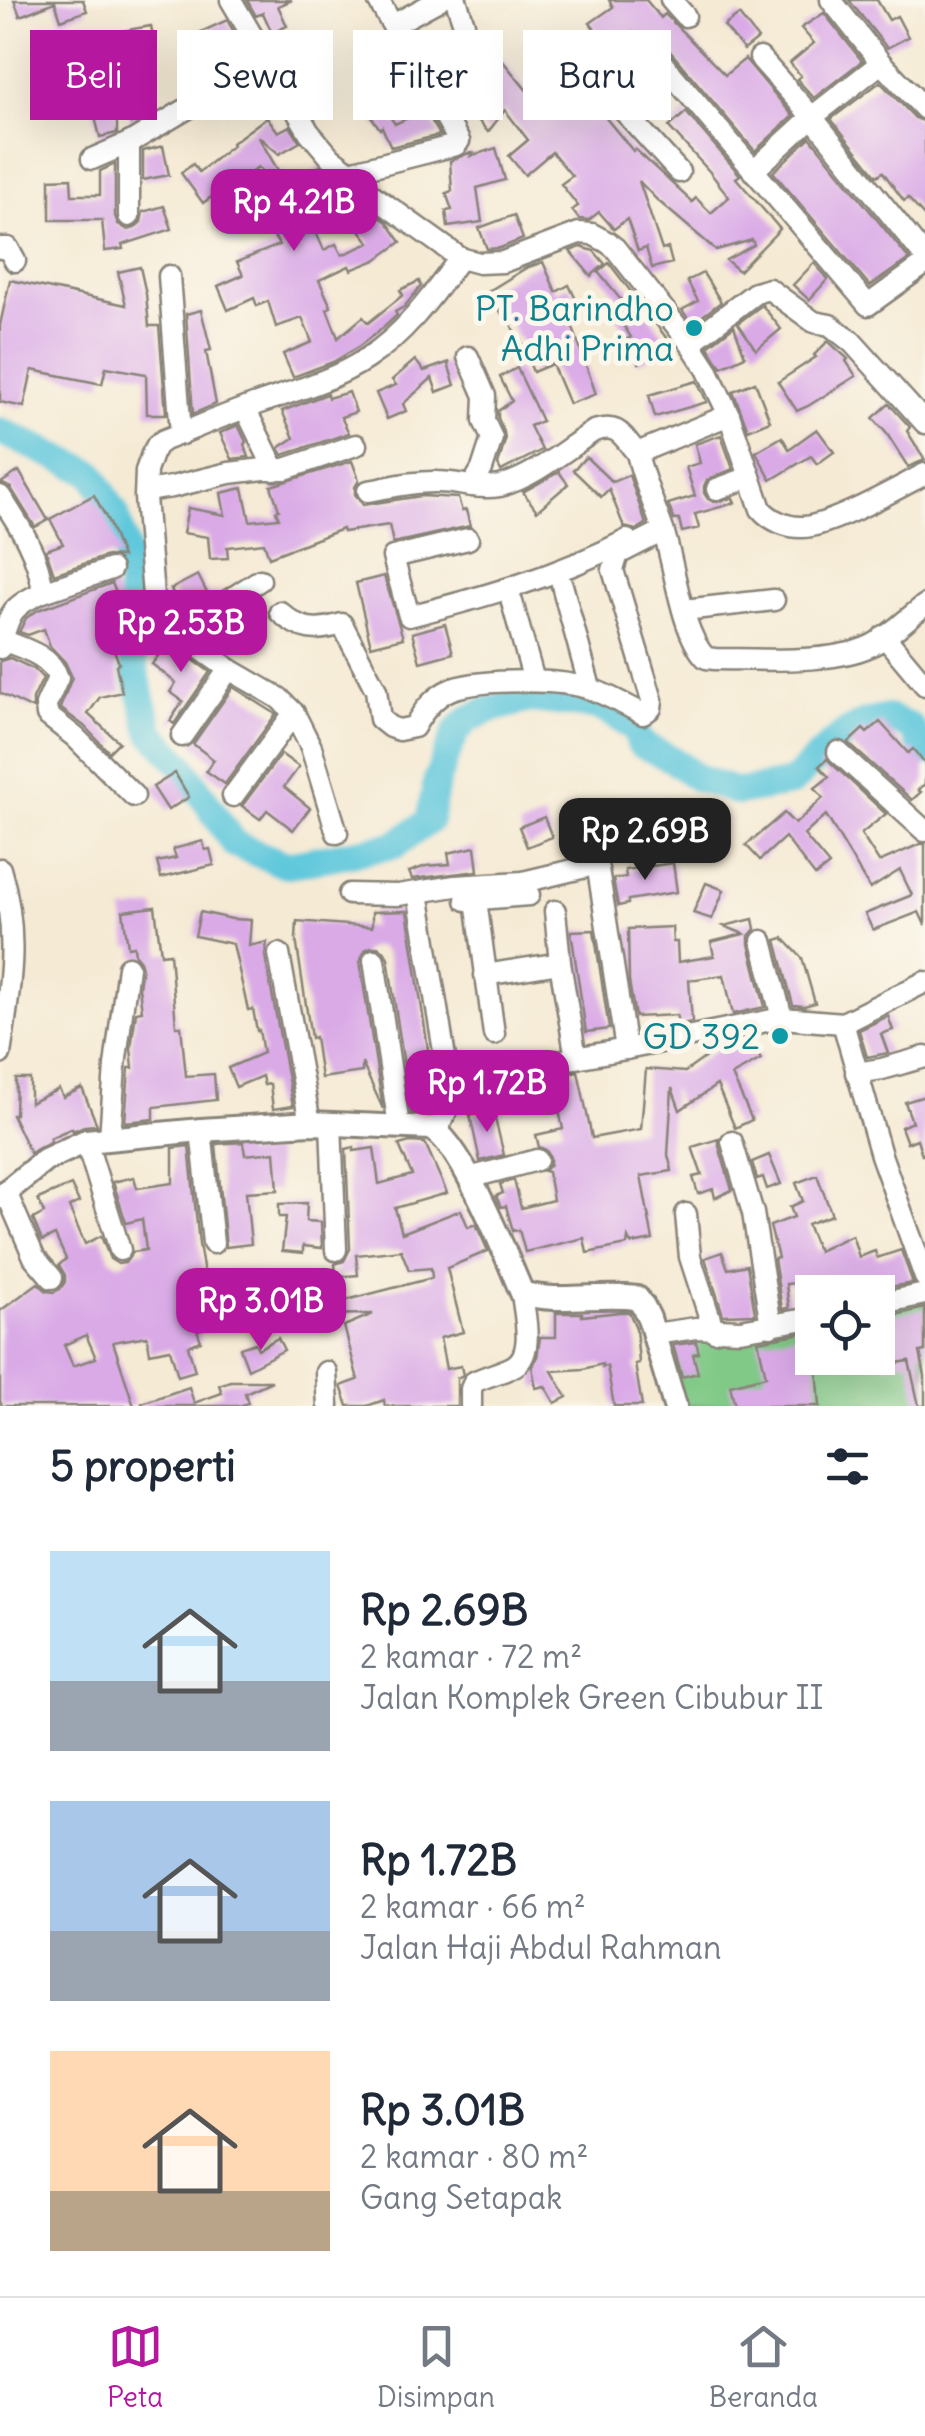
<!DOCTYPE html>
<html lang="id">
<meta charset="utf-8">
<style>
:root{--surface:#fff;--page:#f6f6f7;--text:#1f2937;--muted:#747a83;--line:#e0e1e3;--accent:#b5179e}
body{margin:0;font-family:Delius,sans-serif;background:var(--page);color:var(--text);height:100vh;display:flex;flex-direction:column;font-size:38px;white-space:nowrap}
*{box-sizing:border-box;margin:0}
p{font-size:32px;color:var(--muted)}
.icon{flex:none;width:55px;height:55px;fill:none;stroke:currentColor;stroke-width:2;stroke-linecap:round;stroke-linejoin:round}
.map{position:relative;height:1406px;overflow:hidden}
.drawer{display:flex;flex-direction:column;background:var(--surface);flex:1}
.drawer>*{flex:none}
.top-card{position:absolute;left:30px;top:30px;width:865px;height:90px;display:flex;gap:20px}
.buttons{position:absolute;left:795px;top:1275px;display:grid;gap:20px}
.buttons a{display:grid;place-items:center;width:100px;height:100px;border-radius:0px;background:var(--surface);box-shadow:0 10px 40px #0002;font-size:50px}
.price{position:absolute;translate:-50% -85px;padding:0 22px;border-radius:20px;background:var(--accent);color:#fff;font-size:32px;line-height:65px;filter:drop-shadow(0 2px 5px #0008)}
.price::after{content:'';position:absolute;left:50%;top:60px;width:30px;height:22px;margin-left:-15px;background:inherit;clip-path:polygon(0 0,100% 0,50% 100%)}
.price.on{background:#222;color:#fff}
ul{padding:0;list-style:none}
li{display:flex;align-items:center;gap:30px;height:250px;padding:0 50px}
li span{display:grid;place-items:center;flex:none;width:280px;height:200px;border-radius:0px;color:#555}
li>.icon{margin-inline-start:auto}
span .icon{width:120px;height:120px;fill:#fffc;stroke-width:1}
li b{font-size:42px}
h2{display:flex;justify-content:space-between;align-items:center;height:120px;padding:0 50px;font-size:42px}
.tag{padding:0 35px;border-radius:0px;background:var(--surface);box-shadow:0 10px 40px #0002;font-size:35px;line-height:90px}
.tag.on{background:var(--accent);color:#fff}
.tabs{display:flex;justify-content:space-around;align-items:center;height:140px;border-top:2px solid var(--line);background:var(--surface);font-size:28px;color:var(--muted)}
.tabs a{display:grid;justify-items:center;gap:5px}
.tabs .on{color:var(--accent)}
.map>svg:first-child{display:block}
.green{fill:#80c986;stroke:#4e7251;stroke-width:2.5}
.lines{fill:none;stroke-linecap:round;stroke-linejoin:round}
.river{stroke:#60c8dc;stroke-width:28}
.building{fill:#daaae7;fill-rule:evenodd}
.minor-casing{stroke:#888378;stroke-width:25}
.tertiary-casing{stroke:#888378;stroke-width:28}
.minor{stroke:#fff;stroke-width:20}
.tertiary{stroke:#fff;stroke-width:22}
.culture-dot{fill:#0f9aa8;stroke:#fbf7ec;stroke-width:4}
.labels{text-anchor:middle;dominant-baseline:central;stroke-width:10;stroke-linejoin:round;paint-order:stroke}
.culture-label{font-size:35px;fill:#0d838f;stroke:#fbf7ec;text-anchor:end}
</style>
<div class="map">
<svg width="925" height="1406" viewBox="0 0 925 1406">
<rect width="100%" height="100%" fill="#fbf7ec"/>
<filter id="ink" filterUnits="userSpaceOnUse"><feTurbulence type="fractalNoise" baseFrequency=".01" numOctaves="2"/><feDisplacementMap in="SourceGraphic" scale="20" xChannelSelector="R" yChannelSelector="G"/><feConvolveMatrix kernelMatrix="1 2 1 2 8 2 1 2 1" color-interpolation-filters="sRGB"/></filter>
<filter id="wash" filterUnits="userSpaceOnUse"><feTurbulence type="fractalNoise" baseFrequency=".0048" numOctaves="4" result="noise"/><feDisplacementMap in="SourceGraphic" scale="40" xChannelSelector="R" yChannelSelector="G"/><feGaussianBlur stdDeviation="2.25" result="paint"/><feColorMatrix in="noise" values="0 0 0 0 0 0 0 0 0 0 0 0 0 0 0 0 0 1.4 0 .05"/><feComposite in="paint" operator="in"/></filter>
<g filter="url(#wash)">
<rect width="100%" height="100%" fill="#f5ead4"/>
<path class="green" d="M925,1294V1406H667L654,1334L812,1318V1358H878V1304Z"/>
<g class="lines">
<path class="river" d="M0,431L92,473L116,515L130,565L134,667L151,732L182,765L234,844L286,865L395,845L429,821L437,779L456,732L467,720L488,710L531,699L600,707L636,729L640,744L672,759L697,778L738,792L791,783L833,743L847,732L865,723L888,718L911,727L925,752"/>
</g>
<g id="blocks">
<g class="building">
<path d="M14,0H83L87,11L61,20L55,2L20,16Z"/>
<path d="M247,0H292L278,6L287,26L272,33L263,13L256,16Z"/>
<path d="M609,0H646L661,18L665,14L725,75L745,59L793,116L755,151L663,43L657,39L646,40L639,33L635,36L632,32L603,53L607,59L591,71L579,55L601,38L590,23L613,7Z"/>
<path d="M849,0H877L889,20L897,16L908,37L887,48Z"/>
<path d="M824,13L862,61L814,98L797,79L801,76L790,63L814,43L801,28Z"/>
<path d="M739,15L758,39L744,50L724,26Z"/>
<path d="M227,20L235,34L219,42L232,66L214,77L192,36Z"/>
<path d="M151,26L155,47L124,53L133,89L135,88L144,118L131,124L124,92L128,91L117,92L104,34Z"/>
<path d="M492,48L529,93L532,91L539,100L554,89L568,107L586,94L633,151L635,149L692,202L696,198L711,213L729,197L709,171L669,127L686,112L740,175L736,178L780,229L739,271L726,260L754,245L752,240L716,250L656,199L639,181L662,250L668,248L672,263L652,268L646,248L638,251L627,219L614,229L599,212L589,220L579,219L572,210L578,206L561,184L572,176L552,152L525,175L509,156L528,140L505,110L488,132L477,119L479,116L464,102L466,100L455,86L480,68L474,61Z"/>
<path d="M319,67L327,82L319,86L330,104L316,113L295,78Z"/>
<path d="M880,82L915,118L925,122V217L908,198L904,201L883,172L877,176L831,119Z"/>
<path d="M373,92L395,124L425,110L440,135L391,147L382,127L380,129L368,112V109L372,106L366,95Z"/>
<path d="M117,94V133L100,137L91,101Z"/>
<path d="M267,117L278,132L290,126L300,142L279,154L258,136L302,212L306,210L324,250L336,244L342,255L370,243L357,226L374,213L387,222L401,242L376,260L351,270L349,266L319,280L331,307L327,309L338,338L363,317L368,323L403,295L400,290L419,281L421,286L404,307L395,312L397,315L384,327L358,347L333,362L293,377L283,354L312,342L302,318L276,327L268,301L257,306L254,298L228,310L218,286L243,275L237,262L279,245L255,204L279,190L258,167L232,189L228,185L203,203L181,173L193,164L199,172L233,145L232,143Z"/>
<path d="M810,137L909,259L870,286L773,172Z"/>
<path d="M163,146L169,175L143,180V151Z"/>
<path d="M496,148L505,180L477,188L482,222L448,227L446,211L452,210L446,193L452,191L450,161L466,154L473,153L471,156Z"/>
<path d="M115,164V216L118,224L128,230L135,228L141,222L143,212L164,206L172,229L122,245L123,249L105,251L102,220H50V179L71,178L72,195H100V171Z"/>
<path d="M320,166L342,185L329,199L307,180Z"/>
<path d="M514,215L523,239L500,248L487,249L479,228Z"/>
<path d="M581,247L594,251L605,264L591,276L570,251Z"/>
<path d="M543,262L556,292L569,285L580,308L568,314L596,394L569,404L552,364L533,372L519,336L517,337L506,314L503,316L489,291L526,268Z"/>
<path d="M609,263L671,344L639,363L624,341L631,337L611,307L621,300L598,272Z"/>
<path d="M814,263L828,279L809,300L793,285Z"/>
<path d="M140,267L146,294L149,326H159L166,414H147L146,374L106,367L102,384L32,370L24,407L0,402V325L10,280L126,305L118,272Z"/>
<path d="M703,273L721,302L692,324L682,310L698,301L687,281Z"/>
<path d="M762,305L781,329L756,350L738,323Z"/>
<path d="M201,310L211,350L206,351L216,404L193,414L186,314Z"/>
<path d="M734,326L745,356L721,367L708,346Z"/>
<path d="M828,341L848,359L846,361L856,376L808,406L797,411L778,382L816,357L814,355Z"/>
<path d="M415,360L424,371L450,362L448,364L455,385L437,392L432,378L403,404L406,411L387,419L376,393L396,385L392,380Z"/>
<path d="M517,368L542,421L530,426L542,450L501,471L498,465L505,441L504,432L498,418V411L512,401L500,377Z"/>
<path d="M697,381L707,402L655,417L649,395Z"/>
<path d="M755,382L770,421L748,430L733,391Z"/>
<path d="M349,392L356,412L341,417L349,433L283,455L279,448L294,438L282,411L327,394L328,398Z"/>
<path d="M889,404L910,427L907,431L925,460L908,467L887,434L873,418Z"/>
<path d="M238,425L246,442L244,444L249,457L232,459L220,433Z"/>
<path d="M817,429L834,452L817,464L811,456L771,480L756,452L782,437L789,449Z"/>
<path d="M721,435L733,469L707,480L704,486V493L708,499L714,502L733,498L735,503L695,514L699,528L682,532L679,519L674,520L668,504L695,496L686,467L700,463L695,444Z"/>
<path d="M586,457L612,482L629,475L646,524L636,530L624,527L609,489L601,497L573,470Z"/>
<path d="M352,461L359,480L355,487V494L363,505L421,496L458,498L462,511L466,510L470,526L393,543L389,525L343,532L342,529L269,557L264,543L227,547L228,558L210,559L208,537L183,533L188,508L225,515L221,493L243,488L250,521L279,518L276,511L279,510L271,486Z"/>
<path d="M19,471L48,520L35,527L11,488L1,483Z"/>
<path d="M559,472L568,484L537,511L523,492Z"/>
<path d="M94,495L108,521L122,557L107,556L54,574L46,550L63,544L50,519Z"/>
<path d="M198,575L209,597L183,613L171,589Z"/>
<path d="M384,576L403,638L371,646L356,583Z"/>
<path d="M112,583L124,613L111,618L120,642L112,645L119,663L116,665L122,692L100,697L88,714L119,742L109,752L84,726L60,708L72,677L65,662L50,646L44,629L28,635L19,632L26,618L38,610Z"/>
<path d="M445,624L453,653L420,662L412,633Z"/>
<path d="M168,642L210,672L174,724L170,721L183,701L170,692L176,683L152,664Z"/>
<path d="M10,658L34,669L43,678L33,699V709L0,693V661Z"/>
<path d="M233,687L276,714L225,784L206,771L214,760L193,744Z"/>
<path d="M880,722L908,753L913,749L925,764V784L918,790L921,792L912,800L848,743L863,729L867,733Z"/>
<path d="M281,754L299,767L284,787L310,808L293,830L267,810L260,819L242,806Z"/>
<path d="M827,759L886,814L861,834L879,862L920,844H925V925L919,912L873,930L865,914L912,895L900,870L870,889L826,815L804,835L829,865L815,876L785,837L760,860L746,845L784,813L795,824L823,798L815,788L829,777L819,766Z"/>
<path d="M175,773L189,797L168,810L153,787Z"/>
<path d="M544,817L552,837L527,847L519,827Z"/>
<path d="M203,841L205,850L210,849L214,865L161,878L157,862L176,858L173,849Z"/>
<path d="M475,847L478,871L412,879L409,872L426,866L450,864L448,853Z"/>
<path d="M673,863L677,892L628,900V904L618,906L613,879L626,877L625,870Z"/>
<path d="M706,883L724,890L712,919L693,913Z"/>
<path d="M155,907L161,954L170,953L176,1026H181L186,1076L214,1074L216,1100L154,1107V1119L125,1122L129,1068H133L131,1048L136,1012L142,1011L139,987L142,968L140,961L135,955L134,946L128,947L123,911Z"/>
<path d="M407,911L436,1101L430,1113L411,1112L388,958L384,951L378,947H371L365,950L360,962L383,1109L362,1063V1072L321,1078L315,1037L311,1038L296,939L297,921L372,927V912Z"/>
<path d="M200,912L232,919L251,920L249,946L267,942L265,956L293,1106L273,1109L270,1084L264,1085L262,1076L236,1087L228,1068L263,1053L259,1030L257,1031L253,1009L248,1010L233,944L195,936Z"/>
<path d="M753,919L755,929L749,936V944L765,1007L733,1014L724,975L689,980L692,1022L677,1025V1015L635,1017L629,981L628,929L672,927L673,942H677L678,962L714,956L711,942L744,934L724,926Z"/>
<path d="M594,930L609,1029L586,1032L571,931Z"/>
<path d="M783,938L802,958L815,1003L804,1006L793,1005L776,940Z"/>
<path d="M888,1016L893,1030L881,1034L888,1053L867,1057L859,1030Z"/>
<path d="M747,1039L761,1059L732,1075L752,1120L735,1128L717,1085L680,1110L672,1088L668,1155L672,1171L641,1176L653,1240L631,1244L628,1238L627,1245L587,1253L584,1238L525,1252L519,1230L513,1231L506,1206L501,1207L496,1196L503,1193L500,1184L514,1180L521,1208L553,1200L548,1172L544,1171L550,1164V1157L546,1150L539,1147L536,1135L563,1129L552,1076L578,1071L592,1138L641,1129L646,1069L685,1072L724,1044L740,1045L739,1041Z"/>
<path d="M16,1079H30V1103L59,1089L63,1097L82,1088L97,1125L84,1126L73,1131L72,1128L50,1138L51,1141L30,1153L12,1115L15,1114Z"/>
<path d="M925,1096V1154L922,1155L917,1139L907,1143L901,1127L912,1122L905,1102Z"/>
<path d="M493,1110L504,1155L480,1161L470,1115Z"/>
<path d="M719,1139V1146L732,1190L715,1198L713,1189L698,1194L693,1177L702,1175L692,1147Z"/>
<path d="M243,1142L245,1155L275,1152L278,1190L246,1192L251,1244L226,1247L216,1144Z"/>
<path d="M410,1142L425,1143L447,1193L395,1208L402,1233L461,1210L468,1227L476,1224L488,1251L447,1268L463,1332L440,1338L446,1369L461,1366L463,1375L457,1378V1406H385L384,1400L367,1406H348L341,1386L358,1380L344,1326L373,1314L309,1315L308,1310L432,1278L431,1268L409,1270L401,1250L356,1255L358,1275L336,1277L335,1264L344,1261L350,1249L346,1149L354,1147V1151L374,1148L379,1184L412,1175L399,1145Z"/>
<path d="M189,1146L199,1244L213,1327L197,1330L201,1341L188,1346L195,1371L178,1376L170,1349L150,1353L147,1336L113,1342L134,1406H2L0,1401V1311L38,1283L47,1291L54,1292L60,1289L65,1282V1275L59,1265L66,1259L55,1235L42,1241L33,1219L44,1213L38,1199L71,1185L79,1202L69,1207L85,1244L101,1236L110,1259L118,1264L125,1263L133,1252L146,1250L142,1219L126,1223L113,1182L134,1177L137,1188L173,1183V1148ZM86,1335L96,1358L73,1366L64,1345Z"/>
<path d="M769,1155L781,1184L767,1189L763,1177L757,1179L752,1162Z"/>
<path d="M817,1175L832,1215L807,1224L818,1251L852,1235L859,1257L875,1251L877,1258L901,1250L913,1283L890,1287L889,1284L866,1292H824L820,1280L786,1284L789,1308L782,1309L774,1259L778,1258L770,1226L794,1217L790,1207L803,1201L796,1183Z"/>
<path d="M307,1203L306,1221L321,1222L322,1248L303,1246V1253L282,1251L286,1217H279V1204Z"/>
<path d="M722,1252L728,1269L747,1265L755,1314L723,1315L705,1258Z"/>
<path d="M278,1284L315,1285L316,1304L304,1308L305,1315L297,1316V1324H278Z"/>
<path d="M925,1308V1351L920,1352L925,1376V1406H919L909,1361L884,1365L883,1360L878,1361V1319Z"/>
<path d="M620,1312H629L636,1328L639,1363L635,1364L642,1406H614L607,1366L602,1367V1364L583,1369L552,1371L567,1397L555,1403L545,1386L536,1388L532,1367L537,1357L540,1337H556V1313H582V1316Z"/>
<path d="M809,1332L812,1358H815L817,1367L820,1406H735L730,1385L766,1376L758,1341Z"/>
<path d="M278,1338L284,1350L248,1369L240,1348L255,1343L258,1349Z"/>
<path d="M696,1342L699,1353L693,1354L698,1373L682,1377L673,1345Z"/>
<path d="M230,1381H272L245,1393L248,1403L239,1406H142V1403L189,1387L194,1403L222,1393L219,1385Z"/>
</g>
</g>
</g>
<g filter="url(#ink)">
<use href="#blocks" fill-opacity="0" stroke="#888378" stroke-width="2.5"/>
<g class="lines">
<g class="minor-casing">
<g id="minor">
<path d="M231,0L309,132L331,158L350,172L361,187L460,258L479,263L503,262L579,233L592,234L607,242L615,248L690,343L707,369L729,415L761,509C770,520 788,528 803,527C831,526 898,488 925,474"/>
<path d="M456,0L464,24"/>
<path d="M671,0L685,16"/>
<path d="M831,0L881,63L925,109"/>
<path d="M393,25L439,0"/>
<path d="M760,58L812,117L925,257"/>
<path d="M129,143V216"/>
<path d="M92,159L129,143L266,62"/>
<path d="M753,171L812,117L881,63"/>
<path d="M350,172L456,145L459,141L378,0"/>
<path d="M679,172L603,88L653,52L868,305L925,264"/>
<path d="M0,248H8L15,261"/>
<path d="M169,276L181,434"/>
<path d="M690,343L755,293L769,289L814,322L830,325L852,342L925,423"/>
<path d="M468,357L485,396L484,421L492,438L482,469L472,486"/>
<path d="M245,408L275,470"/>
<path d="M729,415L637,453C643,480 654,504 663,530C675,565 681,633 706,658L715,659C758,659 839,665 876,643C893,633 909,617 925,605"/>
<path d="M717,489L750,477"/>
<path d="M146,491L172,487L229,473L264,469H285L356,445"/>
<path d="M368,491C391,487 414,481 438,482C458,482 479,490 500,486C534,477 565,450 594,431C619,423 622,436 637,453"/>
<path d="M0,496C20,526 39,555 43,592C8,608 10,614 0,648"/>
<path d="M468,539L393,557L409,616C484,597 558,576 627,540"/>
<path d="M562,585L590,688"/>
<path d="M43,592L111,569"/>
<path d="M512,602L534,681"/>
<path d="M684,610L774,600"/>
<path d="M280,612C300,631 316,632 342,624L376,690L380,719L390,727L399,730L414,727C423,711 434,696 452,689C483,679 563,678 593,690C610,696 627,706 643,714L651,708L652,700L613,570L618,554L663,531"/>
<path d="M178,633L260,580"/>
<path d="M884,636L925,685"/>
<path d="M2,640C22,648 51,655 58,678L46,705L47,715L75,737L134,796"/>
<path d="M182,736L229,669"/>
<path d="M838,752L925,831"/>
<path d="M233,796L294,713"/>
<path d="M337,833L311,747L294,713L279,698L229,669L178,633L159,616L154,608L145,497L146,471L152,454L157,445L164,440C193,429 222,416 251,406C289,392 331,382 366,359C406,333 432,296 460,258"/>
<path d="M0,869C20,933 10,989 0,1054"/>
<path d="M418,893L452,1100"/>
<path d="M349,894L398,895L455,886L523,882L594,865L598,869L626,1049"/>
<path d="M466,900L529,895"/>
<path d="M476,900L494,1034"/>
<path d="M555,911L560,963L576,1058"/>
<path d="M762,941L782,1018"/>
<path d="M279,954L310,1123"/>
<path d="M374,960L399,1126"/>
<path d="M485,975L560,963"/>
<path d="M843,1023L881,1155L925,1277"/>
<path d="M856,1073L882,1069L925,1057"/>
<path d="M331,1123L336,1250"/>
<path d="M201,1130L213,1243"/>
<path d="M437,1131L455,1093L490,1073L626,1049L782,1018L843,1023L925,982"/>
<path d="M110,1138L115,1066L128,967"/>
<path d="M86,1141L120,1250"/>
<path d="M732,1142L753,1213L771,1326"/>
<path d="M469,1178L537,1160"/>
<path d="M6,1192L34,1257L52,1278"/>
<path d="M686,1214L690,1257L714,1331"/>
<path d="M878,1304L925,1294"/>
<path d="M654,1334L696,1328L740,1330L812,1318"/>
<path d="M326,1372L328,1406"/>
<path d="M471,1406V1389L474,1382C486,1376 500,1373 512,1367C536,1356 524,1314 522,1293"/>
</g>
</g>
<g class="tertiary-casing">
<path id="tertiary" d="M0,1197L45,1160L86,1141L201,1130L310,1123L431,1128C462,1143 507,1258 522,1293C558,1304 599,1293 637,1298L643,1306L649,1318L675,1406"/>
</g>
<use href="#minor" class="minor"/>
<use href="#tertiary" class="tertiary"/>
</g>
</g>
<g class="culture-dot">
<circle cx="694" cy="328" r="10"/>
<circle cx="780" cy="1036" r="10"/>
</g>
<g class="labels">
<g class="culture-label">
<text x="674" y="308">PT. Barindho<tspan x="674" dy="40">Adhi Prima</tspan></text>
<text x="760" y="1036">GD 392</text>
</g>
</g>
</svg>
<div class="buttons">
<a><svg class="icon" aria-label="locate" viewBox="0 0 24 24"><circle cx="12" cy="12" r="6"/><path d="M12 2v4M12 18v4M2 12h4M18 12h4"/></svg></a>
</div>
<b class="price" style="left:294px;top:254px">Rp 4.21B</b>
<b class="price" style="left:181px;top:675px">Rp 2.53B</b>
<b class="price on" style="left:645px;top:883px">Rp 2.69B</b>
<b class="price" style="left:487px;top:1135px">Rp 1.72B</b>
<b class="price" style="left:261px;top:1353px">Rp 3.01B</b>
<div class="top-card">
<a class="tag on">Beli</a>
<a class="tag">Sewa</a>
<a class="tag">Filter</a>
<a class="tag">Baru</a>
</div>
</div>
<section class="drawer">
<h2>5 properti<svg class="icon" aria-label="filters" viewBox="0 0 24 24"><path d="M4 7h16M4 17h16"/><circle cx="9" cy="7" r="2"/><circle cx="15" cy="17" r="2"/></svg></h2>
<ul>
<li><span style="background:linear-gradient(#bfe0f5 65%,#9aa5b1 0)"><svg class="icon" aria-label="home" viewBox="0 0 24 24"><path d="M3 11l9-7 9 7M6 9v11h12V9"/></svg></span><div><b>Rp 2.69B</b><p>2 kamar · 72 m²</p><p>Jalan Komplek Green Cibubur II</p></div></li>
<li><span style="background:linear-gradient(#a9c7e8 65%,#9aa5b1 0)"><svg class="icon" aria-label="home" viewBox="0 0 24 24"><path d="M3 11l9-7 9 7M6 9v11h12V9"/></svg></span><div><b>Rp 1.72B</b><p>2 kamar · 66 m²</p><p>Jalan Haji Abdul Rahman</p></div></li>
<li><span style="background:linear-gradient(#ffd9b3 70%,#b9a48a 0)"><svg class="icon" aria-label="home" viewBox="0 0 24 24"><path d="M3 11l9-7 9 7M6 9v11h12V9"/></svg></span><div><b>Rp 3.01B</b><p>2 kamar · 80 m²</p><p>Gang Setapak</p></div></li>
</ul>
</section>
<nav class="tabs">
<a class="on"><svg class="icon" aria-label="map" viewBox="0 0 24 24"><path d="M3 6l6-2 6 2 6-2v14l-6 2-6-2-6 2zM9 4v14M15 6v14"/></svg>Peta</a>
<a><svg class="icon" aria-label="saved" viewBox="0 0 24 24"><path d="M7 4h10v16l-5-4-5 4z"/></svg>Disimpan</a>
<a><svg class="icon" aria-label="home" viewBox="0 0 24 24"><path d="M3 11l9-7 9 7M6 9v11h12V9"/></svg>Beranda</a>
</nav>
